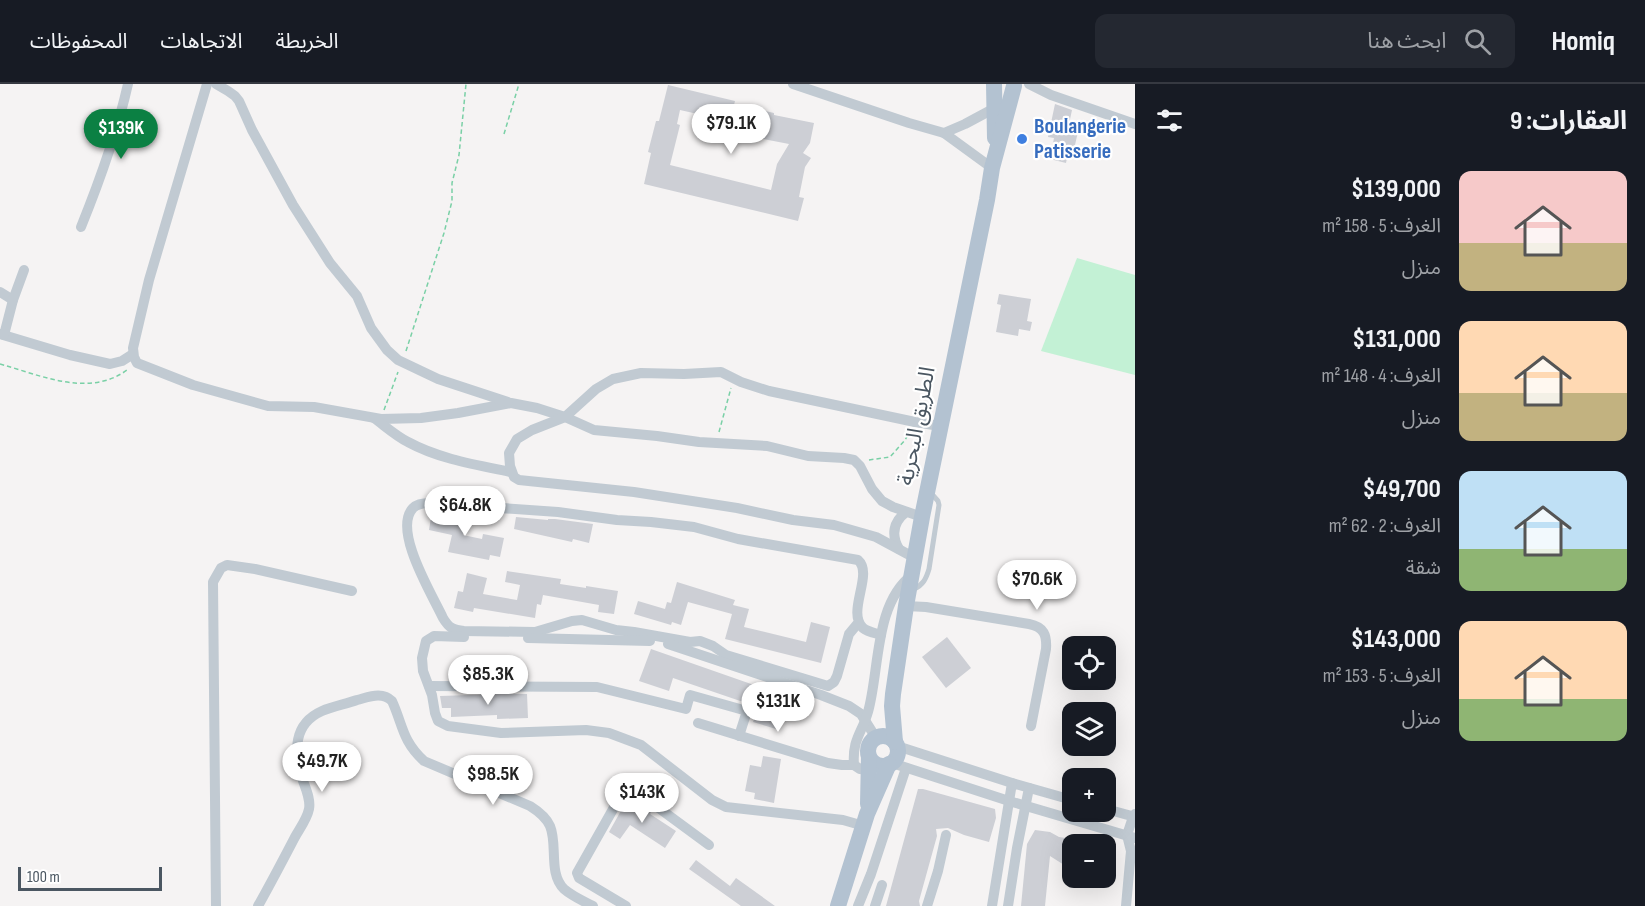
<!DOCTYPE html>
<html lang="ar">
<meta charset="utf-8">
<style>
:root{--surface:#171b24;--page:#242831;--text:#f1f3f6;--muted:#9ea1a6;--line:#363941;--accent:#0b8043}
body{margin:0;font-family:"Sofia Sans Condensed","Noto Sans Arabic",sans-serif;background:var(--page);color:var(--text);direction:rtl;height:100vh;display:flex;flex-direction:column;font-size:22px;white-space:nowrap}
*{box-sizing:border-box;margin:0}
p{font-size:20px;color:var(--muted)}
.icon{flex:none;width:33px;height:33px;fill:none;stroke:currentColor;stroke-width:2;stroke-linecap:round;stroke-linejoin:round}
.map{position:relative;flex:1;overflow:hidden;direction:ltr}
.details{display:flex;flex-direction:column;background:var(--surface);width:510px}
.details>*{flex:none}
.buttons{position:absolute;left:1062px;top:552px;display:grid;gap:12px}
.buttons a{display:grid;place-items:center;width:54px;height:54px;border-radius:12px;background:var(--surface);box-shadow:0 6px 24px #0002;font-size:30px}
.scale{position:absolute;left:18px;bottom:15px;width:144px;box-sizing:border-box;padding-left:6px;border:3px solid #4a5661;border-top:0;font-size:16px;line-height:21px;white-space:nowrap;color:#4a5661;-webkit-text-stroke:4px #fff;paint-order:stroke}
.price{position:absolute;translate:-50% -51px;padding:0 14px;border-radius:21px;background:#fff;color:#222;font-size:20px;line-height:39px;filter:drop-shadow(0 2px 3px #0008)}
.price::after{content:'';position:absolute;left:50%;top:36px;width:18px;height:14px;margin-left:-9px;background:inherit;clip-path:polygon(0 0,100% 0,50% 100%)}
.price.on{background:var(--accent);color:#fff}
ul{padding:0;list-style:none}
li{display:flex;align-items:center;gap:18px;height:150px;padding:0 18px}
li span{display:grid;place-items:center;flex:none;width:168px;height:120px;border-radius:12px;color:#555}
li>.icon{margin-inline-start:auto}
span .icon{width:72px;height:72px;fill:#fffc;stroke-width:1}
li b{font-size:26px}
h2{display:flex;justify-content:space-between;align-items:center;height:72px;padding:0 18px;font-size:26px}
header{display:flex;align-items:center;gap:36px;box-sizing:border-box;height:84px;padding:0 30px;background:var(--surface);border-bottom:2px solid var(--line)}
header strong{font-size:28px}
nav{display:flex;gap:33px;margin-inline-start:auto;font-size:21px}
.search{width:420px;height:54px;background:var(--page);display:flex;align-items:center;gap:15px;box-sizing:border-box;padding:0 21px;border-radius:12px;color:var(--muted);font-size:22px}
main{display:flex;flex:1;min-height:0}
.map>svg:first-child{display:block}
.green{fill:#c3f1d5}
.building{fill:#cdcfd5}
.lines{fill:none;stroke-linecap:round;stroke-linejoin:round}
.path{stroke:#7ad0a6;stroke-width:1.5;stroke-dasharray:4.5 3;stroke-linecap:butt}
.service{stroke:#c1cad2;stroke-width:5}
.minor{stroke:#c1cad2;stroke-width:10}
.primary{stroke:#b3c2d1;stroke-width:16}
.shop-dot{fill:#3f7fe0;stroke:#fff;stroke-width:2}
.labels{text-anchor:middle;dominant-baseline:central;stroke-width:4.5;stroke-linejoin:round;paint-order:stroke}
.shop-label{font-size:22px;font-weight:bold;fill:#366cbe;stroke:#fff;text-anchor:start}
.street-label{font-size:22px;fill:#4a5661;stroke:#fff}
</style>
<header>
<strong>Homiq</strong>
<div class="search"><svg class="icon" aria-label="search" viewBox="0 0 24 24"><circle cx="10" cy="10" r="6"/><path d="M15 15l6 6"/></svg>ابحث هنا</div>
<nav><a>الخريطة</a><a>الاتجاهات</a><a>المحفوظات</a></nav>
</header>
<main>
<section class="details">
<h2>العقارات: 9<svg class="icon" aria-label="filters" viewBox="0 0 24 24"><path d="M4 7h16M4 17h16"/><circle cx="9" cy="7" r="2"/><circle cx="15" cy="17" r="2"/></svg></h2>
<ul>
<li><span style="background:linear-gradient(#f6c9c9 60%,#c2b280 0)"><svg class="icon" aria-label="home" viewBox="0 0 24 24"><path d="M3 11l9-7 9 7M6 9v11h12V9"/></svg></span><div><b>$139,000</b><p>الغرف: 5 · 158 m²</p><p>منزل</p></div></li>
<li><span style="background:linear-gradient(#ffd9b3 60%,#c2b280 0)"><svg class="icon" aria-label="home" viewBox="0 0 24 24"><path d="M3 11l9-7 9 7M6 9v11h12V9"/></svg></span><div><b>$131,000</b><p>الغرف: 4 · 148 m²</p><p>منزل</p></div></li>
<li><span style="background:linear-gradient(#bfe0f5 65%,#8fb573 0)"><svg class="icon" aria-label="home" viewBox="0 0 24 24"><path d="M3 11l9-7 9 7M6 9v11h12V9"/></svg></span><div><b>$49,700</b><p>الغرف: 2 · 62 m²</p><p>شقة</p></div></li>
<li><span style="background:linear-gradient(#ffd9b3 65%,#8fb573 0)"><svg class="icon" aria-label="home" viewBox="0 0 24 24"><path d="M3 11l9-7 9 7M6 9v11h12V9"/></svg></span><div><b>$143,000</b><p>الغرف: 5 · 153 m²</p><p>منزل</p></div></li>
</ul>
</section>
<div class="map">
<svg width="1135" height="822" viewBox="0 0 1135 822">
<rect width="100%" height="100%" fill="#f5f3f3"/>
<path class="green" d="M1077,174L1135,191V291L1041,267Z"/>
<g class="building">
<path d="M668,1L735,17L728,44L700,38L702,31L680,26L677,40L680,41L670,81L771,106L777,80L789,60L742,51L747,23L774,29V31L814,39L810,59L803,69L811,74L805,83L799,113L804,114L798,137L644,100L651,69L648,68L656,37H659Z"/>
<path d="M1055,20L1072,26L1069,40L1079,43L1073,70L1068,69L1066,79L1050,75L1054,54L1048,53Z"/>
<path d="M999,210L1031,215L1027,237L1032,238L1030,247L1019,245L1018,252L996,248L1001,221L997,220Z"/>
<path d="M432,427L466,433L463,451L482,455L483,450L504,454L500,473L490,471L489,476L448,468L452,451L429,446Z"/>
<path d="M516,433L548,436V435H555L593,440L589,459L573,455L572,458L514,445Z"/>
<path d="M507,487L561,495L560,500L586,504V502L618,507L614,530L598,528L599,521L543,511L541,521L537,520L535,534L474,524L473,528L454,524L458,507L463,508L467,489L487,494L483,510L517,516L520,501L505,498Z"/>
<path d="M677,498L735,516L733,521L749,525L744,543L806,558L811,538L830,543L821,579L725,555L732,530L688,518L681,541L672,538L671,541L634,530L638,517L665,525L667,518L671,519Z"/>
<path d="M947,553L971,584L946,604L922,573Z"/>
<path d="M651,565L774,608L775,605L788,609L776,645L753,638L758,624L749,620L673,594L669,607L639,597Z"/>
<path d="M501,610H527L528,634L497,635V631L451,633V624H442L440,612Z"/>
<path d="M763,672L781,675L774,719L754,715L755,709L745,707L750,681L761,683Z"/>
<path d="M918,705H923L995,725L996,734L989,758L964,751L948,744L936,745L937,752L919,817L920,822H886Z"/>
<path d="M631,714L651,728L650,730L676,747L665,764L630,741L620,755L609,748L627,716Z"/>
<path d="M1035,746L1050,748L1059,753L1072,755V786L1050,772L1045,822H1021L1027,760Z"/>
<path d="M696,776L730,802L736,794L775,822H741L689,785Z"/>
</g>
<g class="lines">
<g class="path">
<path d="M504,50L519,0"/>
<path d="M406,267L444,149L452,117V99L459,71L466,0"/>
<path d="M0,280C40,291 89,314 127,286"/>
<path d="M384,326L398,288"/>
<path d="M719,348L731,304"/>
<path d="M869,376L890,373L905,356L909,349"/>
</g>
<path class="service" d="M914,505C923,501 926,495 929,485L939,421L938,417L930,408"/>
<g class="minor">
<path d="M207,0L149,196L133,264L134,273L137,279L193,301L268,322L314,323L381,335L421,334L458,329L511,319L537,324L565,333L594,346L657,352L699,358L767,362L808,372L844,374L854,376L860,382L872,405L882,417L893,423L922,433"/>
<path d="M216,0L228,7L235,12L239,17L252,46L293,121L330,179L357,212L371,244L387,266L398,276L438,295L508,318"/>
<path d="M793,0L909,39L944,49L992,84"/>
<path d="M1029,0L1051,11L1135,40"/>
<path d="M944,49L965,40L993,25"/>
<path d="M81,143C100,96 117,49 128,0"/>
<path d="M0,208L13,216"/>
<path d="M0,250L70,271L110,280L122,277L133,270"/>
<path d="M4,251L13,216L24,186"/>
<path d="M374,334C385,342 396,352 408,358C439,375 477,381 511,388"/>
<path d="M899,465C891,451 893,438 906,428"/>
<path d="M915,474L876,453L834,441L793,436L737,424L634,408L519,396L514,393L510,382L509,369L517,355L532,346L565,333L596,305L613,295L641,289L684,290L721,288L741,298L769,307L915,338L940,342"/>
<path d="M906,522L926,523L1029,540C1044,543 1047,551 1046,565L1031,642"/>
<path d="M859,538L849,550L837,592L834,598L828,602L726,571L713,562L700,557L690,558L634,548L616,546L582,536L572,537L535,548L464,547C453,546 449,544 443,534C433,512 392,446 413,424C417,420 424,419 430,419L558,428L617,436L651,438L694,443L738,455L858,476C874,490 846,528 863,544C868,548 875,549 881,551"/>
<path d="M464,553L434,552L426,557L422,574L423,587L432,611L435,629L438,637L448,642L501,649L586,646L609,649L641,661L712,716L726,723L843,736L864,742"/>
<path d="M528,554L650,557"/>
<path d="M668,560L821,611L849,622L861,630L876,654"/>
<path d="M429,602L597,603L686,625L690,611L747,627L739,652"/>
<path d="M698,639L828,679L842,681H854"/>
<path d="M897,662L1012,699L1072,716"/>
<path d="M892,679L1009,717L1135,754"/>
<path d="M869,686L860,685L854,681C852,655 862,649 868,628C880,585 874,520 912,491"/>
<path d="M1106,725L1135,733"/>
<path d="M216,822L213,498L221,484L227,481L255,485L352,507"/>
<path d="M258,822C271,799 283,776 295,753C300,744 307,735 309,725C311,715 305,703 302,694C294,667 293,640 322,627C333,622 346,620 357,616C369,613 382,607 392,617C403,641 402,657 424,677L530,722C538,727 546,733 550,742C558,761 548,789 564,805C572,812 583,817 593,822"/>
<path d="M626,822L579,794L577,789L621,711C627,707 630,705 637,708L709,761"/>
<path d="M858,822L871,790L906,684"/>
<path d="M875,822L882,801"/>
<path d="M927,822L938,787L946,751"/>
<path d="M992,822L1012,699"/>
<path d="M1008,822L1017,764L1029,704"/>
<path d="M1126,822L1131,767L1127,751L1133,733L1135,730"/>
</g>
<g class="primary">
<path d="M994,0L995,54"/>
<circle cx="883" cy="667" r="15"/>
<path d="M895,658L892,622L893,610L906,522L922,433L987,116L992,84L1014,2"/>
<path d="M868,720L869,673"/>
<path d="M838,822L867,730L889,680"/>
</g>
</g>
<circle class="shop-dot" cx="1022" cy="55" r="6"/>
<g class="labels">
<g class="shop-label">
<text x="1034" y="42">Boulangerie<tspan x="1034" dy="25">Patisserie</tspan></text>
</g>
<g class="street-label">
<text transform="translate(917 342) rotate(-79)">الطريق البحرية</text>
</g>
</g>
</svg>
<div class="buttons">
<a><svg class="icon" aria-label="locate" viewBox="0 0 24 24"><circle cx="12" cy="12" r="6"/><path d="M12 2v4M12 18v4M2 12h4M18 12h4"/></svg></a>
<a><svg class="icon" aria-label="layers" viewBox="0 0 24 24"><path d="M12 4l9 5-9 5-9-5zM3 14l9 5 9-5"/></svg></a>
<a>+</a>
<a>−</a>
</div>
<div class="scale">100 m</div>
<b class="price" style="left:731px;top:71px">$79.1K</b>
<b class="price on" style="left:121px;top:76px">$139K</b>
<b class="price" style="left:465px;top:453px">$64.8K</b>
<b class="price" style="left:1037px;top:527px">$70.6K</b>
<b class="price" style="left:488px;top:622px">$85.3K</b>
<b class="price" style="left:778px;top:649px">$131K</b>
<b class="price" style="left:322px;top:709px">$49.7K</b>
<b class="price" style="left:493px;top:722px">$98.5K</b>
<b class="price" style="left:642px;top:740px">$143K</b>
</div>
</main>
